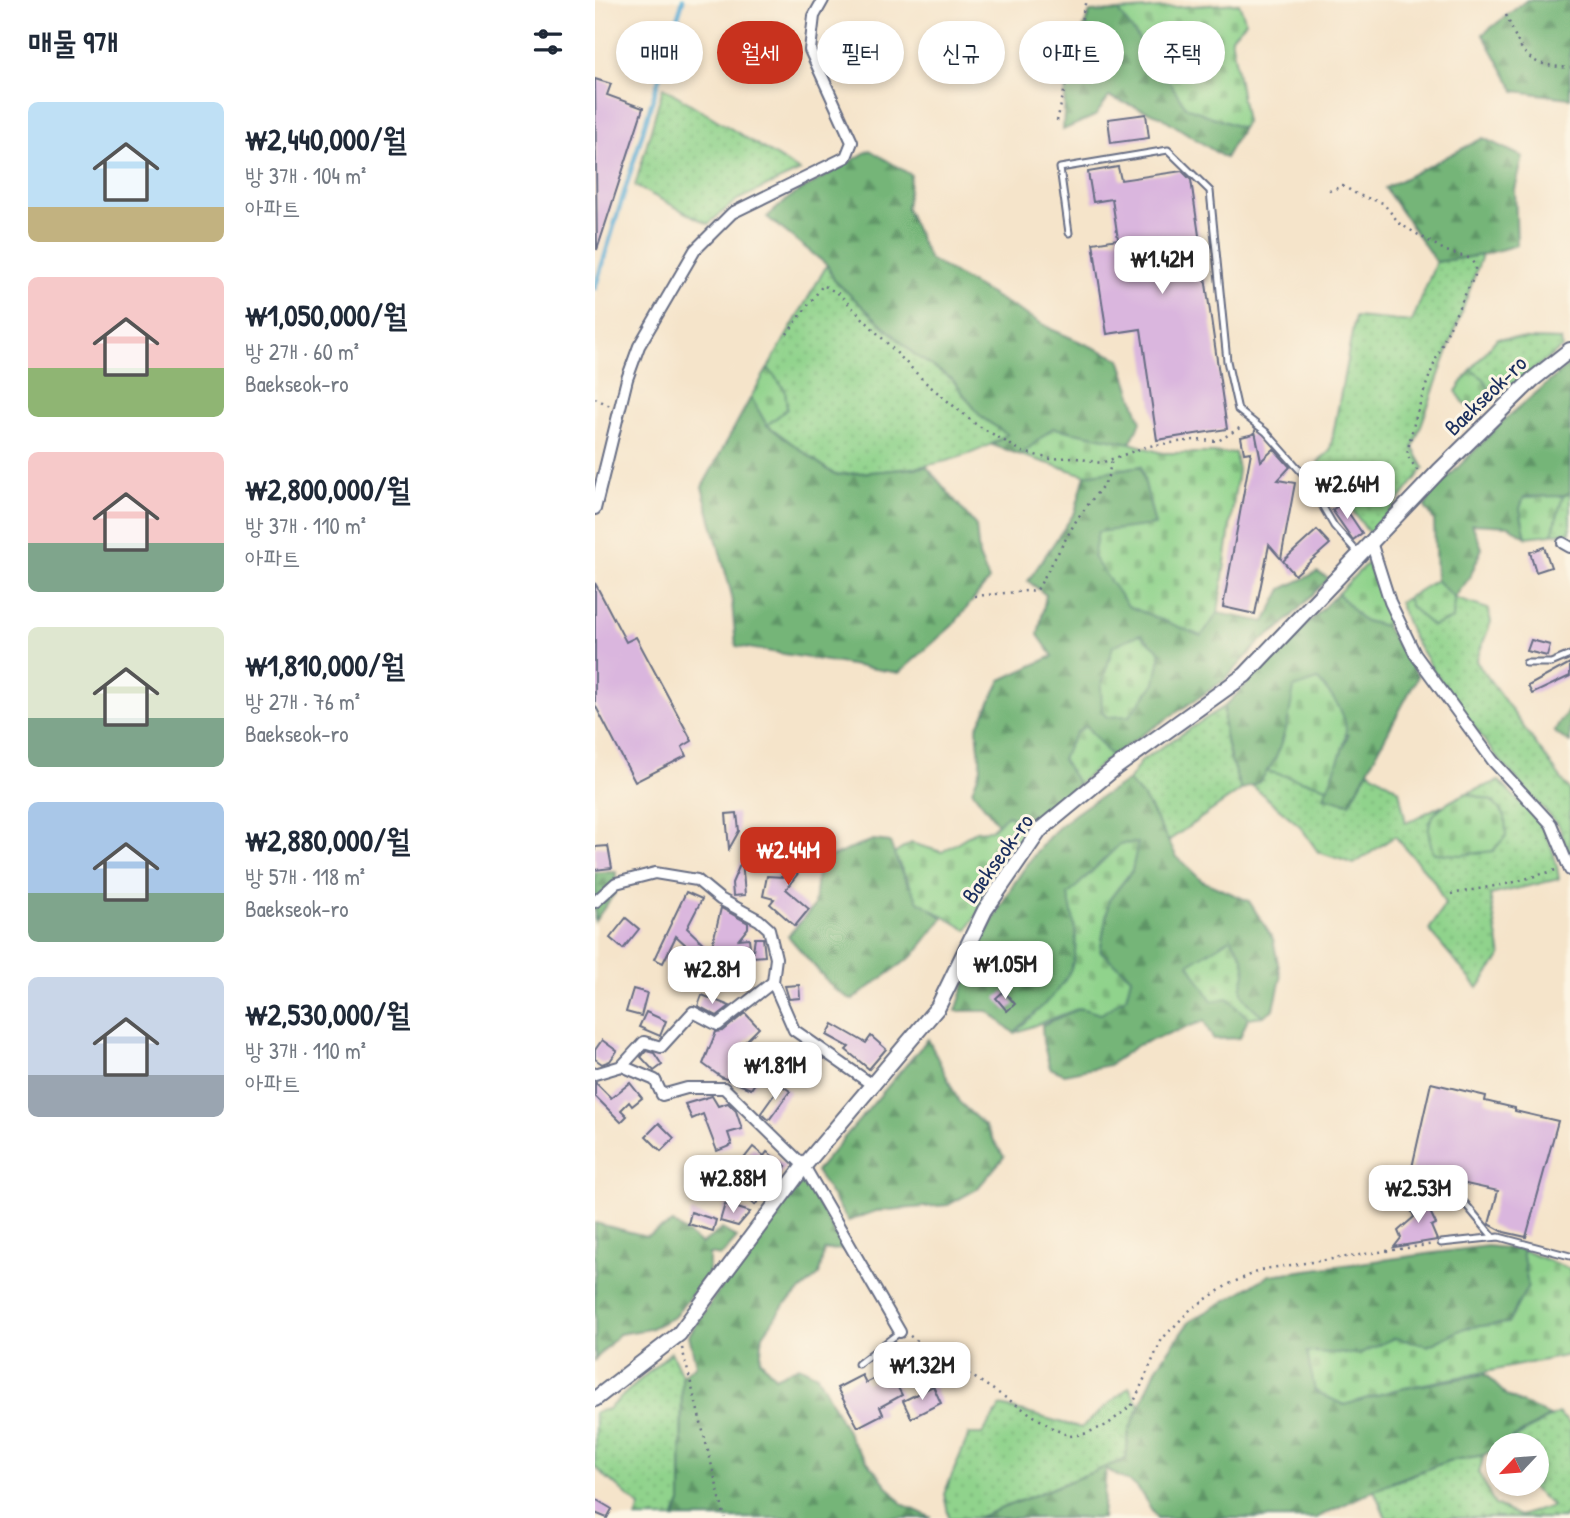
<!DOCTYPE html>
<html lang="ko">
<meta charset="utf-8">
<style>
:root{--surface:#fff;--page:#f6f6f7;--text:#1f2937;--muted:#747a83;--accent:#c8321e}
body{margin:0;font-family:"Patrick Hand","Poor Story",sans-serif;background:var(--page);color:var(--text);height:100vh;display:flex;flex-direction:column;font-size:26px;white-space:nowrap}
*{box-sizing:border-box;margin:0}
p{font-size:23px;color:var(--muted)}
.icon{flex:none;width:38px;height:38px;fill:none;stroke:currentColor;stroke-width:2;stroke-linecap:round;stroke-linejoin:round}
.map{position:relative;flex:1;overflow:hidden}
.drawer{display:flex;flex-direction:column;background:var(--surface);width:595px}
.drawer>*{flex:none}
.top-card{position:absolute;left:21px;top:21px;width:665px;height:63px;display:flex;gap:14px}
.needle{width:46px;rotate:244deg}
.fabs{position:absolute;left:891px;top:1433px;display:grid;gap:14px}
.fabs a{display:grid;place-items:center;width:63px;height:63px;border-radius:50%;background:var(--surface);box-shadow:0 4px 10px #0003;font-size:35px}
.price{position:absolute;translate:-50% -60px;padding:0 16px;border-radius:14px;background:#fff;color:#222;font-size:23px;line-height:46px;filter:drop-shadow(0 2px 4px #0008)}
.price::after{content:'';position:absolute;left:50%;top:42px;width:21px;height:16px;margin-left:-10px;background:inherit;clip-path:polygon(0 0,100% 0,50% 100%)}
.price.current{background:var(--accent);color:#fff}
ul{padding:0;list-style:none}
li{display:flex;align-items:center;gap:21px;height:175px;padding:0 28px}
li span{display:grid;place-items:center;flex:none;width:196px;height:140px;border-radius:10px;color:#555}
li>.icon{margin-inline-start:auto}
span .icon{width:84px;height:84px;fill:#fffc;stroke-width:1}
li b{font-size:30px}
h2{display:flex;justify-content:space-between;align-items:center;height:84px;padding:0 28px;font-size:30px}
.tag{padding:0 24px;border-radius:32px;background:var(--surface);box-shadow:0 4px 10px #0003;font-size:24px;line-height:63px}
.tag.current{background:var(--accent);color:#fff}
main{display:flex;flex:1;min-height:0}
.map>svg:first-child{display:block}
.grass{fill:url(#grass-dots);stroke:#568175;stroke-width:2}
.forest{fill:url(#forest-firs);stroke:#48726b;stroke-width:2}
.cemetery{fill:url(#cemetery-stones);stroke:#568175;stroke-width:2}
.lines{fill:none;stroke-linecap:round;stroke-linejoin:round}
.stream{stroke:#59acd5;stroke-width:4.5}
.building{fill:#dab6de}
.service-casing{stroke:#676e84;stroke-width:9}
.minor-casing{stroke:#676e84;stroke-width:14}
.tertiary-casing{stroke:#676e84;stroke-width:18}
.path{stroke:#676e84;stroke-width:2.5;stroke-dasharray:2 5;stroke-linecap:butt}
.service{stroke:#fff;stroke-width:5}
.minor{stroke:#fff;stroke-width:10}
.tertiary{stroke:#fff;stroke-width:14}
.labels{text-anchor:middle;dominant-baseline:central;stroke-width:6;stroke-linejoin:round;paint-order:stroke}
.street-label{font-size:23px;fill:#1b2f5e;stroke:#fcf5e5}
</style>
<main>
<section class="drawer">
<h2>매물 9개<svg class="icon" aria-label="filters" viewBox="0 0 24 24"><path d="M4 7h16M4 17h16"/><circle cx="9" cy="7" r="2"/><circle cx="15" cy="17" r="2"/></svg></h2>
<ul>
<li><span style="background:linear-gradient(#bfe0f5 75%,#c2b280 0)"><svg class="icon" aria-label="home" viewBox="0 0 24 24"><path d="M3 11l9-7 9 7M6 9v11h12V9"/></svg></span><div><b>₩2,440,000/월</b><p>방 3개 · 104 m²</p><p>아파트</p></div></li>
<li><span style="background:linear-gradient(#f6c9c9 65%,#8fb573 0)"><svg class="icon" aria-label="home" viewBox="0 0 24 24"><path d="M3 11l9-7 9 7M6 9v11h12V9"/></svg></span><div><b>₩1,050,000/월</b><p>방 2개 · 60 m²</p><p>Baekseok-ro</p></div></li>
<li><span style="background:linear-gradient(#f6c9c9 65%,#7fa58c 0)"><svg class="icon" aria-label="home" viewBox="0 0 24 24"><path d="M3 11l9-7 9 7M6 9v11h12V9"/></svg></span><div><b>₩2,800,000/월</b><p>방 3개 · 110 m²</p><p>아파트</p></div></li>
<li><span style="background:linear-gradient(#dfe7d0 65%,#7fa58c 0)"><svg class="icon" aria-label="home" viewBox="0 0 24 24"><path d="M3 11l9-7 9 7M6 9v11h12V9"/></svg></span><div><b>₩1,810,000/월</b><p>방 2개 · 76 m²</p><p>Baekseok-ro</p></div></li>
<li><span style="background:linear-gradient(#a9c7e8 65%,#7fa58c 0)"><svg class="icon" aria-label="home" viewBox="0 0 24 24"><path d="M3 11l9-7 9 7M6 9v11h12V9"/></svg></span><div><b>₩2,880,000/월</b><p>방 5개 · 118 m²</p><p>Baekseok-ro</p></div></li>
<li><span style="background:linear-gradient(#c9d6e8 70%,#9aa5b1 0)"><svg class="icon" aria-label="home" viewBox="0 0 24 24"><path d="M3 11l9-7 9 7M6 9v11h12V9"/></svg></span><div><b>₩2,530,000/월</b><p>방 3개 · 110 m²</p><p>아파트</p></div></li>
</ul>
</section>
<div class="map">
<svg width="975" height="1518" viewBox="0 0 975 1518">
<defs>
<pattern id="grass-dots" width="8" height="8" patternUnits="userSpaceOnUse" patternTransform="scale(1.75)"><rect width="8" height="8" fill="#90d38c"/><path d="M2 2h.1M6 6h.1" fill="none" stroke="#7cb57b" stroke-width="1.8" stroke-linecap="round"/></pattern>
<pattern id="forest-firs" width="22" height="20" patternUnits="userSpaceOnUse" patternTransform="scale(1.75)"><rect width="22" height="20" fill="#74b578"/><path d="M5 1l3.5 6h-7zM16 11l3.5 6h-7z" fill="#5e9466"/></pattern>
<pattern id="cemetery-stones" width="16" height="16" patternUnits="userSpaceOnUse" patternTransform="scale(1.75)"><rect width="16" height="16" fill="#90d38c"/><path d="M2 7V4a2 2 0 0 1 4 0v3zM10 15v-3a2 2 0 0 1 4 0v3z" fill="#7cb57b"/></pattern>
</defs>
<rect width="100%" height="100%" fill="#fcf5e5"/>
<filter id="ink" filterUnits="userSpaceOnUse"><feTurbulence type="fractalNoise" baseFrequency=".0143" numOctaves="2"/><feDisplacementMap in="SourceGraphic" scale="14" xChannelSelector="R" yChannelSelector="G"/><feConvolveMatrix kernelMatrix="1 2 1 2 8 2 1 2 1" color-interpolation-filters="sRGB"/></filter>
<filter id="wash" filterUnits="userSpaceOnUse"><feTurbulence type="fractalNoise" baseFrequency=".00686" numOctaves="4" result="noise"/><feDisplacementMap in="SourceGraphic" scale="28" xChannelSelector="R" yChannelSelector="G"/><feGaussianBlur stdDeviation="1.57" result="paint"/><feColorMatrix in="noise" values="0 0 0 0 0 0 0 0 0 0 0 0 0 0 0 0 0 1.4 0 .05"/><feComposite in="paint" operator="in"/></filter>
<g filter="url(#wash)">
<rect width="100%" height="100%" fill="#f5e4ca"/>
<g class="grass">
<path d="M68,87L205,171L142,200L113,224L40,186Z"/>
<path d="M887,255L818,448L829,468L776,536L723,462L735,451L760,317L817,322L841,262Z"/>
<path d="M232,265L239,280L320,355L357,379L386,417L413,434C362,469 299,470 240,475L172,425L192,409L190,390L173,368Z"/>
<path d="M902,338L966,340L967,348L899,399L889,379L876,370Z"/>
<path d="M975,493V532L957,534L968,496Z"/>
<path d="M812,598L816,607L858,619L859,598L893,609L896,622L881,661L975,791V856L964,826L899,754L837,668L817,636L804,602Z"/>
<path d="M630,706C625,733 637,764 646,790L573,841L549,798L533,781L547,760Z"/>
<path d="M773,770L804,790L811,823L847,805L834,822L897,801L872,793L904,781C937,815 958,830 964,879L895,895L906,956L883,988L834,930L850,904L839,881L800,836L759,864L723,852L705,826L655,784L664,782L672,771L733,787L729,797L755,803Z"/>
<path d="M76,1352L87,1375L86,1503L79,1518H41L45,1507L0,1467V1412L13,1409Z"/>
<path d="M534,1387L545,1406L534,1431L531,1459L382,1518H354L349,1494L374,1434H387L406,1406L486,1428Z"/>
<path d="M963,1413L975,1424V1510L968,1518H791L779,1490L853,1461L889,1455L884,1473L900,1505L924,1516L958,1506L932,1484H942V1446L911,1445V1443Z"/>
</g>
<g class="forest">
<path d="M932,0H975V98L920,91L888,34Z"/>
<path d="M523,11L547,43V67L574,81L591,107L647,128L630,158L565,116L514,97L500,116L468,130L472,66L495,12Z"/>
<path d="M888,138L928,157L920,190L922,245L887,255L841,262L790,188Z"/>
<path d="M275,150L316,175L311,208L334,259L458,330L525,359L546,422L535,443L458,428L426,455L397,445L412,434L386,417L357,379L320,355L239,280L232,265L172,217L195,197Z"/>
<path d="M975,364V493L968,496L929,497L925,509L931,537L914,526L877,524L887,548L875,577L859,598L841,580L839,520L830,507L836,495L907,422Z"/>
<path d="M156,397L172,425L240,475L332,467L381,526L384,556L394,580L358,625L304,673L141,646L136,592L107,487Z"/>
<path d="M546,466L560,525L503,532L533,606L606,635L623,613L670,622L687,589L722,572L734,578L687,626L665,642L630,680L516,756L491,726L481,733L467,759L483,784L438,828L413,815L403,824L377,790L386,768L382,728L406,680L458,656L443,635L451,595L433,581L480,512L490,475Z"/>
<path d="M743,593L767,620L790,626L823,676L755,803L729,797L753,735L691,728L680,762L664,782L646,790C637,764 625,733 630,706Z"/>
<path d="M975,707V743L959,732Z"/>
<path d="M533,781L549,798L582,857L607,881L654,901L678,939L686,978L679,1009L668,1016C628,985 658,986 647,958C645,951 639,944 636,938L633,998L653,1018L645,1038L618,1039L609,1021L543,1045L514,1065L469,1074L455,1068L448,1042L447,1025L485,1008L506,1014L531,997L536,977L505,952L514,900L537,871L542,843L525,844L473,895C494,971 471,984 419,1033L393,1011H361C380,949 411,886 454,837C475,814 506,796 533,781Z"/>
<path d="M278,840L295,842C307,879 316,896 348,918L319,955L257,1000L239,989L193,936L219,906L223,862Z"/>
<path d="M0,872H21L20,893L0,921Z"/>
<path d="M333,1039L364,1102L390,1126L409,1157L382,1189L353,1205L281,1211L253,1221L221,1171Z"/>
<path d="M209,1180L249,1249L229,1250L224,1275L189,1305L168,1335L165,1360L180,1377L204,1366L222,1375L259,1445L307,1504L337,1518H79L86,1503L87,1375L101,1365L94,1335L165,1230Z"/>
<path d="M0,1223L51,1236L78,1223L106,1244L127,1229L142,1238L126,1256L114,1254V1272L79,1317L54,1329L24,1334L0,1360Z"/>
<path d="M892,1246L927,1250L933,1286L913,1323L870,1328L833,1346L800,1338L764,1354L712,1353L749,1405L799,1390L890,1374L912,1396L955,1416L889,1455L853,1461L792,1484L721,1518H562L542,1487L511,1469L507,1518H382L531,1459L534,1431L562,1367L594,1322L675,1275Z"/>
</g>
<g class="cemetery">
<path d="M644,3L651,22L636,37L651,122L647,128L591,107L574,81L547,67V43L523,11Z"/>
<path d="M173,368L190,390L192,409L172,425L156,397Z"/>
<path d="M876,370L889,379L899,399L888,408L871,406L861,391Z"/>
<path d="M458,428L535,443L567,453H640L643,470L623,613L606,636L533,606L498,557L503,532L560,525L546,466L490,475L426,455Z"/>
<path d="M968,496L957,534L931,537L925,509L929,497Z"/>
<path d="M772,563L795,619L790,626L767,620L743,593Z"/>
<path d="M841,580L859,598L858,619L837,626L816,607L812,598Z"/>
<path d="M545,634L566,652L560,683L534,716L512,717L507,712L506,687L518,646Z"/>
<path d="M723,680C764,726 753,734 733,787L672,771C690,749 694,716 699,688Z"/>
<path d="M491,726L516,756L483,784L467,759L481,733Z"/>
<path d="M872,793L897,801L910,816L911,836L898,851L866,855L839,853C824,818 842,807 872,793Z"/>
<path d="M413,815L438,828L372,930L323,901L299,854L316,843L347,852L381,831L396,830Z"/>
<path d="M543,843L537,870L514,900L505,951L536,977L531,997L506,1014L485,1008L419,1033C471,984 494,971 473,895L525,844Z"/>
<path d="M636,938C640,944 645,951 648,958C658,986 628,985 668,1016L653,1018L633,998L617,1001L594,964Z"/>
<path d="M927,1250L975,1269V1355L799,1390L749,1405L720,1391L712,1352L764,1354L800,1338L833,1346L870,1328L913,1323L933,1286Z"/>
</g>
<g class="lines">
<path class="stream" d="M0,288L88,0"/>
</g>
<g id="blocks">
<g class="building">
<path d="M0,79L16,84L12,95L48,108L2,250Z"/>
<path d="M551,114L554,138L516,143L513,119Z"/>
<path d="M523,167L526,180L587,171L596,180L632,429L562,440L546,329L512,334L498,243L523,239L517,199L498,202L493,172Z"/>
<path d="M660,431L666,461L679,449L695,467L683,480L700,483L686,559L674,545L660,614L628,607L656,452L649,453L646,437L659,434Z"/>
<path d="M747,503L767,533L758,540L737,510Z"/>
<path d="M722,530L735,544L700,575L688,561Z"/>
<path d="M949,547L956,567L941,572L935,552Z"/>
<path d="M0,583L31,642L41,637L97,741L87,747L91,756L40,782L0,705Z"/>
<path d="M936,640L955,645L952,656L932,651Z"/>
<path d="M975,663V676L937,694L933,686Z"/>
<path d="M142,813L144,831L134,849L131,814Z"/>
<path d="M197,844L215,849L208,872L205,871L191,889L214,909L200,926L175,904L179,899L168,896L172,876L188,877Z"/>
<path d="M13,846L17,868L0,870V847Z"/>
<path d="M147,860L150,895L138,896L137,883Z"/>
<path d="M91,892L107,899L92,928L112,947L103,956L81,936L68,963L59,959Z"/>
<path d="M126,908L153,923V928L144,939L154,938L156,957H148L144,965L116,950Z"/>
<path d="M31,918L44,929L28,949L15,938Z"/>
<path d="M160,938H168L170,956L157,957Z"/>
<path d="M204,985L205,998L194,999L190,986Z"/>
<path d="M38,989L52,993L46,1016L31,1012Z"/>
<path d="M409,991L420,1004L412,1011L401,998Z"/>
<path d="M107,995L135,1006L122,1016L103,1006Z"/>
<path d="M51,1012L71,1021L65,1036L44,1027Z"/>
<path d="M150,1013L164,1028L148,1044L174,1063L156,1089L126,1077L108,1064L121,1032L128,1031Z"/>
<path d="M238,1024L271,1043L276,1036L291,1049L274,1069L251,1050L254,1047L232,1035Z"/>
<path d="M7,1040L22,1051L15,1061L7,1064L0,1059V1050Z"/>
<path d="M51,1051L59,1053L67,1065L59,1071L46,1057Z"/>
<path d="M0,1082L16,1098L35,1083L47,1098L37,1106L34,1102L26,1110L32,1116L26,1122L0,1096Z"/>
<path d="M836,1083L891,1096L890,1101L920,1108V1111L963,1121L931,1237L909,1232L894,1224L903,1191L816,1172Z"/>
<path d="M186,1085L195,1091L174,1120L166,1113Z"/>
<path d="M117,1096L123,1106L133,1103L141,1111L147,1129L133,1133L137,1145L122,1151L108,1114L97,1119L90,1104Z"/>
<path d="M64,1123L79,1138L66,1151L51,1136Z"/>
<path d="M158,1147L169,1156L172,1152L191,1166L160,1205L142,1189L154,1175L143,1166Z"/>
<path d="M828,1197L841,1224L836,1226L842,1240L799,1247L806,1238L803,1231L819,1217L813,1202Z"/>
<path d="M130,1204L155,1212L143,1226L125,1221Z"/>
<path d="M96,1212L121,1220L118,1231L93,1224Z"/>
<path d="M338,1356L346,1373L326,1383L318,1366Z"/>
<path d="M294,1371L307,1395L285,1407L288,1414L263,1427L242,1388L267,1375L271,1383Z"/>
<path d="M338,1386L346,1403L316,1418L308,1401Z"/>
<path d="M0,1499L17,1509L12,1518L0,1513Z"/>
</g>
</g>
</g>
<g filter="url(#ink)">
<use href="#blocks" fill-opacity="0" stroke="#676e84" stroke-width="2"/>
<g class="lines">
<g class="service-casing">
<g id="service">
<path d="M474,233L465,168L573,150L615,191L632,361L643,410L671,432L710,476L739,526L764,554"/>
<path d="M931,663H956L975,655"/>
<path d="M863,1195L898,1237"/>
<path d="M846,1243L904,1237L975,1256"/>
<path d="M263,1364L305,1332"/>
</g>
</g>
<g class="minor-casing">
<g id="minor">
<path d="M0,509L32,379L44,346L100,250L137,213L251,157L257,142L215,50L219,16L228,0"/>
<path d="M968,543L975,547"/>
<path d="M777,545L795,602L820,654L898,761L956,824L975,870"/>
<path d="M0,902L21,883L60,873L102,880L125,899L164,920L174,929L181,958L178,982L199,1030L279,1086"/>
<path d="M27,1066L60,1080L67,1095L92,1088H129L209,1166L305,1332"/>
<path d="M0,1074L27,1066L49,1042L66,1047L98,1012L123,1025L178,982"/>
</g>
</g>
<g class="tertiary-casing">
<path id="tertiary" d="M0,1399L84,1334L209,1166L343,1007L390,910L445,830L520,768L650,675L844,471L937,380L975,350"/>
</g>
<g class="path">
<path d="M911,15C929,56 928,64 975,68"/>
<path d="M462,121L491,0"/>
<path d="M734,191L748,186L763,195L788,203L805,224L851,251L874,258L880,265V275C853,327 822,397 812,455L824,473"/>
<path d="M192,334L228,285L244,294L330,382L379,423L428,452L456,459L477,457L506,463L553,446L599,440L623,441L648,426"/>
<path d="M0,398L15,406"/>
<path d="M380,596L442,590L482,519L512,480L517,460"/>
<path d="M856,894L916,883L961,870"/>
<path d="M315,1336L459,1429L475,1436L489,1434L512,1425L538,1404L567,1339L596,1309L634,1284L669,1269L839,1244"/>
<path d="M87,1348L130,1518"/>
</g>
<use href="#service" class="service"/>
<use href="#minor" class="minor"/>
<use href="#tertiary" class="tertiary"/>
</g>
</g>
<g class="labels">
<g class="street-label">
<text transform="translate(890 395) rotate(-44)">Baekseok-ro</text>
<text transform="translate(402 858) rotate(-54)">Baekseok-ro</text>
</g>
</g>
</svg>
<div class="fabs">
<a><svg class="needle" viewBox="-14 -14 28 28"><path d="M0-13l5 13h-10z" fill="#e53935"/><path d="M0 13l5-13h-10z" fill="#747a83"/></svg></a>
</div>
<b class="price" style="left:567px;top:296px">₩1.42M</b>
<b class="price" style="left:752px;top:521px">₩2.64M</b>
<b class="price current" style="left:193px;top:887px">₩2.44M</b>
<b class="price" style="left:410px;top:1001px">₩1.05M</b>
<b class="price" style="left:117px;top:1006px">₩2.8M</b>
<b class="price" style="left:180px;top:1102px">₩1.81M</b>
<b class="price" style="left:138px;top:1215px">₩2.88M</b>
<b class="price" style="left:823px;top:1225px">₩2.53M</b>
<b class="price" style="left:327px;top:1402px">₩1.32M</b>
<div class="top-card">
<a class="tag">매매</a>
<a class="tag current">월세</a>
<a class="tag">필터</a>
<a class="tag">신규</a>
<a class="tag">아파트</a>
<a class="tag">주택</a>
</div>
</div>
</main>
